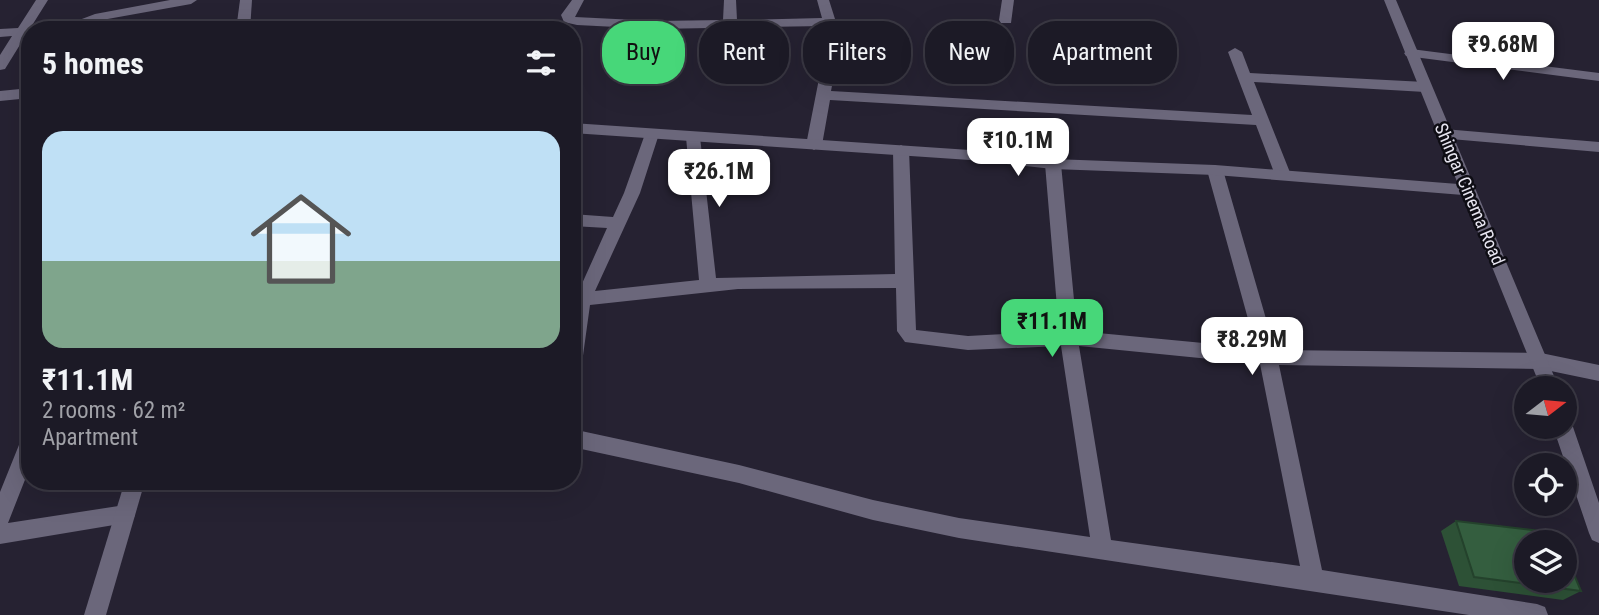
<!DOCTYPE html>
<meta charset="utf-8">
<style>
:root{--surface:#1c1a26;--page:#25232e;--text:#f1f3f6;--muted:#a0a1a7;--line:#3a3843;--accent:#47d779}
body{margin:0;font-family:"Roboto Condensed",sans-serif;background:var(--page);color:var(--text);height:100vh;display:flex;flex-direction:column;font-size:26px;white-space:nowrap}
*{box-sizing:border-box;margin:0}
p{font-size:23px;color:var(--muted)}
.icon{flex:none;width:38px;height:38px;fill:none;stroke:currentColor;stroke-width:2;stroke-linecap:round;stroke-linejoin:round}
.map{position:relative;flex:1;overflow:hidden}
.panel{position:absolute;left:21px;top:21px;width:560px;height:469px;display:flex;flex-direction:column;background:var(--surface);border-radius:28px;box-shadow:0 7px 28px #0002,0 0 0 2px var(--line)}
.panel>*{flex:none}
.guide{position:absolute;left:602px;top:21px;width:665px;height:63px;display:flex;gap:14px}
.needle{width:46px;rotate:74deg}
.tools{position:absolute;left:1514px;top:376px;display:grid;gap:14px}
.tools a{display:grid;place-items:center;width:63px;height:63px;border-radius:50%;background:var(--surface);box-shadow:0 7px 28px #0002,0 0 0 2px var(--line);font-size:35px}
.price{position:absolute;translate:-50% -60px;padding:0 16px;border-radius:14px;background:#fff;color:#222;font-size:23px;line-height:46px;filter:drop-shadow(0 2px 4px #0008)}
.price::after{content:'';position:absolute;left:50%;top:42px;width:21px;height:16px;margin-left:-10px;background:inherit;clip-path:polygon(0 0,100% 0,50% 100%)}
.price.on{background:var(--accent);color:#111}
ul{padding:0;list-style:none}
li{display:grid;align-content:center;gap:14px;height:371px;padding:0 21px}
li+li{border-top:2px solid var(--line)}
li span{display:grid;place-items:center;height:217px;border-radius:21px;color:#555}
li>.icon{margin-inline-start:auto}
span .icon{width:126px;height:126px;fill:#fffc;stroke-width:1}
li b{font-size:30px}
h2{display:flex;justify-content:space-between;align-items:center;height:84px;padding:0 21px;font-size:30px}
.tag{padding:0 24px;border-radius:28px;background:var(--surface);box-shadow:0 7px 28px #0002,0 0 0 2px var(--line);font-size:24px;line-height:63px}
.tag.on{background:var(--accent);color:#111}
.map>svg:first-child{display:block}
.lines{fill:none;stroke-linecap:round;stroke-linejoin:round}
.minor{fill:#6b677b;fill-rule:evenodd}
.tertiary{fill:#6b677b;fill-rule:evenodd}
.wall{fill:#2d5136}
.building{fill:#345e3f;stroke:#24422c;stroke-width:2}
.labels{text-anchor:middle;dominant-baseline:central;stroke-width:5;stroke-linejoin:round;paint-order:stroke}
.street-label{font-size:18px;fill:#e7e5f0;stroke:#0e0d14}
</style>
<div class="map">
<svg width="1599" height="615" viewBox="0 0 1599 615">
<rect width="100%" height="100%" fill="#262232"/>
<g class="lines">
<g class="minor">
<path d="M36,0H48L31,27L36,30H30V35H26L5,69L0,70V55L12,36L0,37V29L18,28Z"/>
<path d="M170,0H197L191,4L102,20L73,30H53L95,14Z"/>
<path d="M572,0H584L575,17L656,21L723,20L724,0H736L737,20L822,18L817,0H829L841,38L831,91L1252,115L1228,52L1235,48L1242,52L1250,73L1425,82L1432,87L1425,92L1254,82L1291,175L1283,180L1275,175L1256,125L830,100L822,145L814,150L806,145L827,38L824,26L656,29L577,25L564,22L561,15Z"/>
<path d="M1002,0H1014L1011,23H1001L999,20Z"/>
<path d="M1411,49L1599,73V81L1406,56L1404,53Z"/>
<path d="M30,88V98L0,101V91Z"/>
<path d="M652,129L659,134L640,193L595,291L699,280L686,137L693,132L700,137L716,278L895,274L893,150L901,145L909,150L916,330L968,336L1059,331L1045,164L1053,159L1061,164L1077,331L1256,348L1207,170L1215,165L1223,170L1275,350L1541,353L1599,365V381L1541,369L1279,365L1322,570L1537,604L1545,607L1548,615H1469L959,538L873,520L739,483L572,447V429L739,465L873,500L959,518L1090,537L1061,346L968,350L905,342L897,331L896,288L738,289L590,305L581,370L579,375L572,378V306L607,228L572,226V214L613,217L624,193L645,134ZM1079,346L1260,364L1300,566L1111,540Z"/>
<path d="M1444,129L1599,142V152L1439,138L1437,134Z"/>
<path d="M30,432V467L8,523L125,505L132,508L135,515L132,522L0,544V492L23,435Z"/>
</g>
<g class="tertiary">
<path d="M240,0H252L250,30H236Z"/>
<path d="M1384,0H1396L1559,388H1541L1463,195L1215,175L1053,169L970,160L572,133V123L970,150L1053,159L1215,165L1458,184Z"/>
<path d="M1564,419L1570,421L1573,427L1599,503V543L1592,540L1589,533L1553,427H1564Z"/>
<path d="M125,481H145L106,615H84Z"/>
</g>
</g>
<path class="wall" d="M1456,521L1581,591L1563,600L1459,586L1441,531Z"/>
<path class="building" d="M1456,521L1557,533L1561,542H1526V581H1564V551L1581,591L1474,577Z"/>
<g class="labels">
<g class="street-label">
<text transform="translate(1470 194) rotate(67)">Shingar Cinema Road</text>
</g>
</g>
</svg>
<div class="tools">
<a><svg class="needle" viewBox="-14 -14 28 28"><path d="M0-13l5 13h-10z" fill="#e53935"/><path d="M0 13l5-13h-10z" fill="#a0a1a7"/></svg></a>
<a><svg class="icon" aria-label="locate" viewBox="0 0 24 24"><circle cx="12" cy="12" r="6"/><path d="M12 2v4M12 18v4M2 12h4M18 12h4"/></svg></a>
<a><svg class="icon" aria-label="layers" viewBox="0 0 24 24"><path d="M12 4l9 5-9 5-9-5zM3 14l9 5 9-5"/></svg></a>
</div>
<b class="price" style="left:1503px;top:82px">₹9.68M</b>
<b class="price" style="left:1018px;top:178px">₹10.1M</b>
<b class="price" style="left:719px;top:209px">₹26.1M</b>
<b class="price on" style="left:1052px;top:359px">₹11.1M</b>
<b class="price" style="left:1252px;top:377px">₹8.29M</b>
<div class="guide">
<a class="tag on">Buy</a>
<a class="tag">Rent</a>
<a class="tag">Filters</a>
<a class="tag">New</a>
<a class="tag">Apartment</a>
</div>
<section class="panel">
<h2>5 homes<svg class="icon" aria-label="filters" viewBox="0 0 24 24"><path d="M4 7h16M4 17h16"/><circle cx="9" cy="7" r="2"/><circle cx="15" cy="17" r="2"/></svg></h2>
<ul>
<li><span style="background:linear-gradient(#bfe0f5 60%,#7fa58c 0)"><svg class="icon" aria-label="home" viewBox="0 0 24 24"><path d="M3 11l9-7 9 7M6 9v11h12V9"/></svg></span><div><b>₹11.1M</b><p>2 rooms · 62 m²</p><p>Apartment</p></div></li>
</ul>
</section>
</div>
